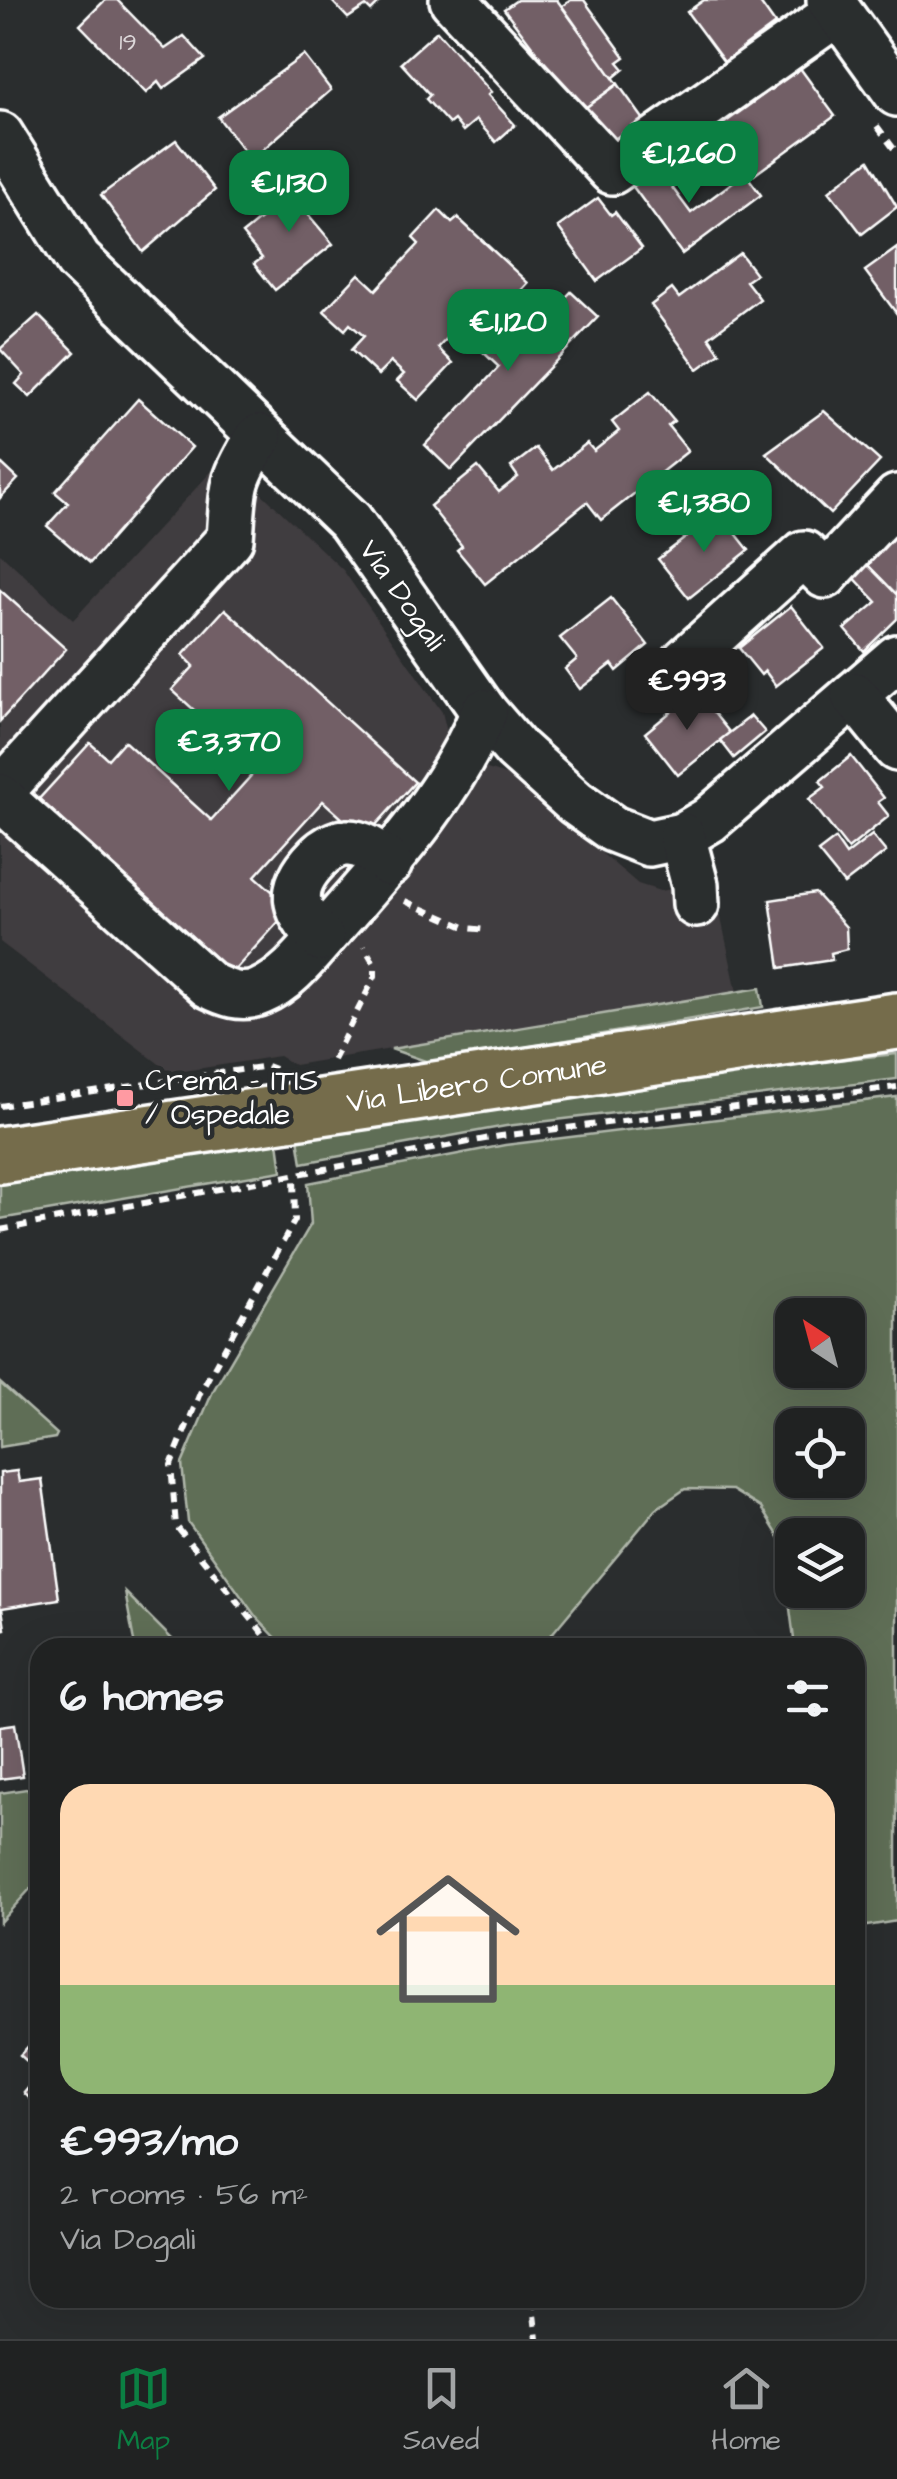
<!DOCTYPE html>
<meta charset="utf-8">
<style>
:root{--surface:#202222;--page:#282a2a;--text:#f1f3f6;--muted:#a2a4a5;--line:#3d3f40;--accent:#0b8043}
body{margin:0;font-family:"Architects Daughter",sans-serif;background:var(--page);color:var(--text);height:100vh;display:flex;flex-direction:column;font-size:38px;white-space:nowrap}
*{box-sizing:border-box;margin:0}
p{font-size:32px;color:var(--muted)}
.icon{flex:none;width:55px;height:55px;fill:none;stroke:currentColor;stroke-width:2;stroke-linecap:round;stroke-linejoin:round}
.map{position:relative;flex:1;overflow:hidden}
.drawer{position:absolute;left:30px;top:1638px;width:835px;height:670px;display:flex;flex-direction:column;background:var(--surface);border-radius:30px;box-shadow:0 10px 40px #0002,0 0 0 2px var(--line)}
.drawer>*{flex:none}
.needle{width:65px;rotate:324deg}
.controls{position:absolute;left:775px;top:1298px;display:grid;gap:20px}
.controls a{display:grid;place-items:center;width:90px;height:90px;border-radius:20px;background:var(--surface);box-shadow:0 10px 40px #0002,0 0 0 2px var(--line);font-size:50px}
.price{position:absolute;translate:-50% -85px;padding:0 22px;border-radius:20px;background:var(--accent);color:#fff;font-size:32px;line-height:65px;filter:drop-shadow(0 2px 5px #0008)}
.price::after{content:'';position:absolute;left:50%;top:60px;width:30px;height:22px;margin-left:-15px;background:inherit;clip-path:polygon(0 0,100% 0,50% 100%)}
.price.on{background:#222;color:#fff}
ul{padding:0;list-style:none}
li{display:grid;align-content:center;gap:20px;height:530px;padding:0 30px}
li+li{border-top:2px solid var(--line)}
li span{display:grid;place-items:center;height:310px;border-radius:30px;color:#555}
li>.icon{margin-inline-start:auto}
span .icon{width:180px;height:180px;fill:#fffc;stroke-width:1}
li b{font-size:42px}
h2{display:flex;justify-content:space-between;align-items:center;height:120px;padding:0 30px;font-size:42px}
.dock{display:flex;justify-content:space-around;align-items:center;height:140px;border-top:2px solid var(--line);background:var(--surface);font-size:28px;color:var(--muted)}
.dock a{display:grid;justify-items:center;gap:5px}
.dock .on{color:var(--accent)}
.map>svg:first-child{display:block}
.built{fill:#403c3f}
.green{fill:#5f6e56;stroke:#afb6aa;stroke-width:2.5;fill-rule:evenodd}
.building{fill:#725f66;stroke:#fff;stroke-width:2.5}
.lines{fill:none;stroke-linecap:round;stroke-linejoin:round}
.minor-casing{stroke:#fff;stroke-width:52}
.major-casing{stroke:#fff;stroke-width:62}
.path{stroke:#fff;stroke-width:6;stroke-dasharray:10 8;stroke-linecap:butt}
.minor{stroke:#2a2d2e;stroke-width:45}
.major{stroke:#746c4b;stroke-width:55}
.poi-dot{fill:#ff9aa2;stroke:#2a2d2e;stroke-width:4}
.labels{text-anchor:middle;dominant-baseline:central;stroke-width:9;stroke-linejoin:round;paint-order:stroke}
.number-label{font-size:25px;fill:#dcd7d9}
.street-label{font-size:30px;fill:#fff;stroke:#2a2d2e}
.poi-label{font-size:30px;fill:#fff;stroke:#2a2d2e;text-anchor:start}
</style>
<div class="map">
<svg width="897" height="2339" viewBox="0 0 897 2339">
<rect width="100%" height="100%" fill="#2a2d2e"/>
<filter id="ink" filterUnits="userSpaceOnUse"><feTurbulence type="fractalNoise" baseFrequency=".01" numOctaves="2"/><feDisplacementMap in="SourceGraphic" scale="20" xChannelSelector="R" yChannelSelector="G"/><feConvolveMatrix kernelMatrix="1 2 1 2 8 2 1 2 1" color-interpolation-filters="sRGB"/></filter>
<g filter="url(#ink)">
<path class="built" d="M224,458L343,570L442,712L447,732L441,766L481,767L512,777L638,884L660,891L713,881L737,992L294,1065L279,1056L171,1073L0,942V553L73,620Z"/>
<g class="green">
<path d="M760,988L763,1007L431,1063L391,1049Z"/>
<path d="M897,1054V1079L506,1126L302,1163L297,1132L712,1072Z"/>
<path d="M897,1097V1921L855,1928V1648L795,1647L781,1540L761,1508L732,1490L685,1489L656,1509L541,1647H285L256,1617L188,1522L182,1464L213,1391L311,1224L308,1183L505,1145ZM792,1315H848V1370H792ZM792,1425H848V1480H792ZM848,1535V1590H792V1535Z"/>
<path d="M277,1135L282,1171L0,1219V1176Z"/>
<path d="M0,1383L57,1434L55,1438L0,1447Z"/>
<path d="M125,1592L180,1647H135Z"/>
<path d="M40,1787V1878L0,1922V1793Z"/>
</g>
<g class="building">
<path d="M105,0H117L165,49L184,36L205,59L163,89L158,82L146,93L80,25Z"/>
<path d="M331,0H382L371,11L366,6L348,18Z"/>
<path d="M517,0H557L618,84L581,111L504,9Z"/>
<path d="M571,0H584L625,57L618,62L624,69L613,78L562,6Z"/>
<path d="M704,0H758L775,24L724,62L687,12Z"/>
<path d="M437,31L491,92L488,95L515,125L496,142L476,120L463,131L454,120L449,124L426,99L430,95L401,63Z"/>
<path d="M304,55L331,90L251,160L218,117Z"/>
<path d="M800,68L835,116L754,175L719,127Z"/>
<path d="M618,84L652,131L615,158L581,111Z"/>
<path d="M176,140L215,190L143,252L101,195Z"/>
<path d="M651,159L691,213L745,173L761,195L682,254L626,177Z"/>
<path d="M869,160L897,207L862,234L829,191Z"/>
<path d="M315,175L330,194L307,213L333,244L275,290L254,264L262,258L242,234Z"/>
<path d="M598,198L611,215L615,212L642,248L597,281L558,227Z"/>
<path d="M439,210L452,223L458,218L528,283L502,311L486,297L438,348L453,363L418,400L397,381L404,374L391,362L378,375L351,350L364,336L350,324L345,330L324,311L359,274L376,290L419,244L413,238Z"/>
<path d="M897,248V314L865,271Z"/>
<path d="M740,253L756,274L746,281L760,299L709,337L720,353L698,369L651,305L672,289L679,298Z"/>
<path d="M571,292L598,317L451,470L425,445L499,367L464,334L486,311L521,344Z"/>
<path d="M38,315L75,352L30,397L16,384L24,375L0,349Z"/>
<path d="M650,392L674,421L668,426L688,451L601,520L587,502L485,584L457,550L462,546L430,506L478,467L499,492L518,477L511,467L536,448L553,470L587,443L594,451L619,431L612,422Z"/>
<path d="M138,399L192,447L90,563L47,526L68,503L55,492Z"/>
<path d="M824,411L880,461L830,514L766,453Z"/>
<path d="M2,464L18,479L0,498V466Z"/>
<path d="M711,478L736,503L721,515L699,488Z"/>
<path d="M719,512L749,550L689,598L658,559Z"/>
<path d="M897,517V595L860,557Z"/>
<path d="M860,557L897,595V619L864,651L845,629L877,602L847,570Z"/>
<path d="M0,590L66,649L0,721Z"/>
<path d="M611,598L648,645L617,671L612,664L580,689L565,669L577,659L560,638Z"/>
<path d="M791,606L824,648L776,686L765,671L761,675L739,648Z"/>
<path d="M225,609L415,782L364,838L323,801L255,876L291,908L232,973L39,799L90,743L108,759L124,741L211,820L258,768L172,690L194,666L183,655Z"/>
<path d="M696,691L730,733L678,775L645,733Z"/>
<path d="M751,716L765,732L734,758L720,740Z"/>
<path d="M851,756L884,798L878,802L889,816L848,849L809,799L825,787L820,781Z"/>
<path d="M872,835L886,852L844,884L818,852L835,839L846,855Z"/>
<path d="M815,893L846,927L847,949L831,953L832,960L780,968L770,900Z"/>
<path d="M17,1471L19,1482L42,1479L59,1599L2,1608L5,1629L0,1630V1473Z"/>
<path d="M15,1724L23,1776L0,1779V1726Z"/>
<path d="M40,2034V2073L20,2055Z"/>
<path d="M40,2074V2108L24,2093Z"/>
</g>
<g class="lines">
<g class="minor-casing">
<g id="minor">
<path d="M453,0L612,171L838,12"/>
<path d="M830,0L897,93"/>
<path id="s1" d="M0,135L78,260L350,521L484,712L516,749L575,802L613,829L649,843L682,836L709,820L897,658"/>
<path d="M685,661L804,554L825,575L897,498"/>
<path d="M854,695L897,748"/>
<path d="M0,792L230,539C234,487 230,483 259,437"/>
<path d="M0,797L209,985C225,993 242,1000 260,992C290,979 311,949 333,925C390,860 451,794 484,712"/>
<path d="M682,836L695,885L696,904"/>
<path d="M321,938C292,910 288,887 318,857C325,850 336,843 346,843C363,842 377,854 389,863"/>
</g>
</g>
<g class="major-casing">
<g id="major">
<path id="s2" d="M0,1155L897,1021"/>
</g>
</g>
<g class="path">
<path d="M877,126L897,153"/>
<path d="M405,901L467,928L488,930"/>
<path d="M333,1060L375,976V965L364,946"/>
<path d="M0,1106L267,1066L275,1069"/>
<path d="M0,1230L501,1136L897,1087"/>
<path d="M275,1648L176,1526L171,1465L200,1393L295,1220L294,1177"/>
<path d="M532,2298L537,2339"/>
</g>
<use href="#minor" class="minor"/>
<use href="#major" class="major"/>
</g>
</g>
<rect class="poi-dot" x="115" y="1088" width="20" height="20" rx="5"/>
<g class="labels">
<g class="number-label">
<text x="128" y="42">19</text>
</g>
<g class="street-label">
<text stroke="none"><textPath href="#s1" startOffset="615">Via Dogali</textPath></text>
<text stroke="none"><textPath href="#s2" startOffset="482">Via Libero Comune</textPath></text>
</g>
<g class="poi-label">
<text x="145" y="1081">Crema - ITIS<tspan x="145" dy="34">/ Ospedale</tspan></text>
</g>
</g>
</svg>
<div class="controls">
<a><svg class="needle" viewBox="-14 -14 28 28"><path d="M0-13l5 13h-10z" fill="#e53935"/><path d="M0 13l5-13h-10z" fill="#a2a4a5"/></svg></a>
<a><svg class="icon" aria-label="locate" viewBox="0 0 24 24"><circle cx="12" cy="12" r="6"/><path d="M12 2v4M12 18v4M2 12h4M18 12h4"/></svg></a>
<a><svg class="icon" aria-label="layers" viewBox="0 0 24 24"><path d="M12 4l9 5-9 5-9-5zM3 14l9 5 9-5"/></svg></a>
</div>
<b class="price" style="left:689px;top:206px">€1,260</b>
<b class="price" style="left:289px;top:235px">€1,130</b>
<b class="price" style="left:508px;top:374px">€1,120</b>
<b class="price" style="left:704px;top:555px">€1,380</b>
<b class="price on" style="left:687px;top:733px">€993</b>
<b class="price" style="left:229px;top:794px">€3,370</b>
<section class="drawer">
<h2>6 homes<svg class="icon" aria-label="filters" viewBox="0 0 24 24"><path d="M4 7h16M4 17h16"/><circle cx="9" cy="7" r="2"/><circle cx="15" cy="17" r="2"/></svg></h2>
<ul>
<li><span style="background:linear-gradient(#ffd9b3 65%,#8fb573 0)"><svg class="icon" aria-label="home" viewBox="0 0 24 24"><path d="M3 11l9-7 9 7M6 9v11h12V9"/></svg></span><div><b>€993/mo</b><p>2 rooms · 56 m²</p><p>Via Dogali</p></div></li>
</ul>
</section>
</div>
<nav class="dock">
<a class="on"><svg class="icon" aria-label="map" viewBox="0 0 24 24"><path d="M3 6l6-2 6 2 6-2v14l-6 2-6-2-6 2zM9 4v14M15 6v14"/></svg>Map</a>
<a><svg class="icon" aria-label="saved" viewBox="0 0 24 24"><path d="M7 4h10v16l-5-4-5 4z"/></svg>Saved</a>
<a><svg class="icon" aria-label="home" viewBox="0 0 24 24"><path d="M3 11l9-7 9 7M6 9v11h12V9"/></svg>Home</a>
</nav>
